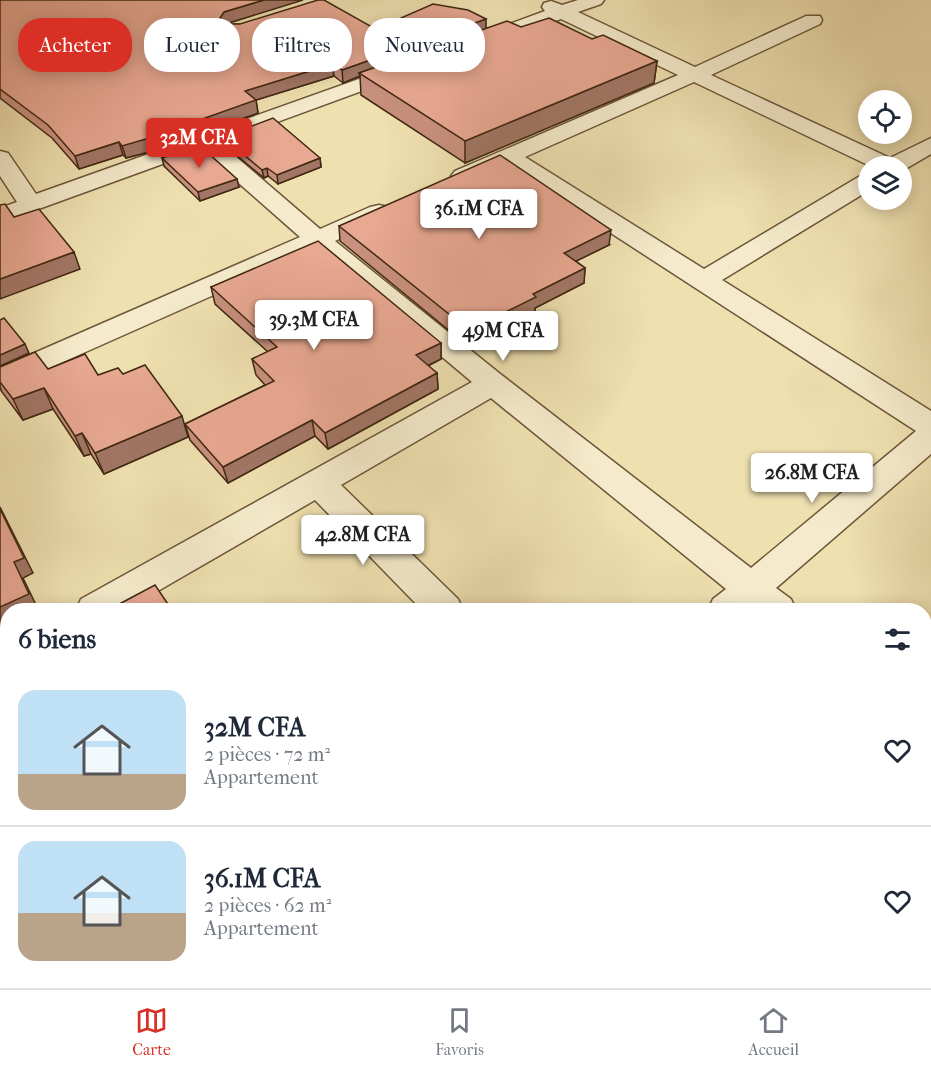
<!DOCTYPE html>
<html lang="fr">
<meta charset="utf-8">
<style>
:root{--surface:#fff;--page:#f2f2f3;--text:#1f2937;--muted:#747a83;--line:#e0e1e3;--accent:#d93025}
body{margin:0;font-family:"IM FELL French Canon",serif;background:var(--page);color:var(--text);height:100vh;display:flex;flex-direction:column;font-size:22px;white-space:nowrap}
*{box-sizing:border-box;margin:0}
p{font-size:20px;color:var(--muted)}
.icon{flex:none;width:33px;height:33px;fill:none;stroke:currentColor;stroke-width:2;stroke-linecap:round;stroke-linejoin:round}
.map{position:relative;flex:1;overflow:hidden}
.side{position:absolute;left:0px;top:603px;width:932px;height:386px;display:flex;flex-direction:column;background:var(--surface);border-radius:24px 24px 0 0;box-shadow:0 3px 15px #0003}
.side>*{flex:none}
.guide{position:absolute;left:18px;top:18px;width:600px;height:54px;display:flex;gap:12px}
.fabs{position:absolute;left:858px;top:90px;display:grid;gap:12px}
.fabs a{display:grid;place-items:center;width:54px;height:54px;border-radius:50%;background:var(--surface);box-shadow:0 3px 15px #0003;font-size:30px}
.price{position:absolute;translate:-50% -51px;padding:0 14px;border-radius:6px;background:#fff;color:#222;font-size:20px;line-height:39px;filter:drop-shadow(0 2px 3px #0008)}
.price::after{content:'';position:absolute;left:50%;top:36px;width:18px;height:14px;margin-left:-9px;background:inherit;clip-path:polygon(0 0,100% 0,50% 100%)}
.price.on{background:var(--accent);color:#fff}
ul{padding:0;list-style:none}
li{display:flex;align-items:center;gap:18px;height:150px;padding:0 18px}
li+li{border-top:2px solid var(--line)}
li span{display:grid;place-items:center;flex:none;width:168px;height:120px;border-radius:18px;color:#555}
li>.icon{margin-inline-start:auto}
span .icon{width:72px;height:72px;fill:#fffc;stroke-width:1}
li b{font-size:26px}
h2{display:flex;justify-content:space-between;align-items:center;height:72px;padding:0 18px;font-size:26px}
.chip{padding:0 21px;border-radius:24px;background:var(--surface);box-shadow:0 3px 15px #0003;font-size:21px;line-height:54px}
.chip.on{background:var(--accent);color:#fff}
.dock{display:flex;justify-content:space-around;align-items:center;height:84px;border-top:2px solid var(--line);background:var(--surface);font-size:16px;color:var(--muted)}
.dock a{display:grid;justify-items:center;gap:3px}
.dock .on{color:var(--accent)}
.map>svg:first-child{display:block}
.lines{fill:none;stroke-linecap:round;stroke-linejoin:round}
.minor-casing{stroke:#6c5639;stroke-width:3}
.minor{fill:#f5ebcc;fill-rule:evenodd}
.wall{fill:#c8907e;stroke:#402811;stroke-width:1.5}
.shaded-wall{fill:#a27666;stroke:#402811;stroke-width:1.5}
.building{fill:#e8a892;stroke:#402811;stroke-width:1.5}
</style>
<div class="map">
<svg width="931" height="988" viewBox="0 0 931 988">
<rect width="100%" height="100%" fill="#efe0b0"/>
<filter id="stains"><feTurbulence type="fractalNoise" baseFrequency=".00333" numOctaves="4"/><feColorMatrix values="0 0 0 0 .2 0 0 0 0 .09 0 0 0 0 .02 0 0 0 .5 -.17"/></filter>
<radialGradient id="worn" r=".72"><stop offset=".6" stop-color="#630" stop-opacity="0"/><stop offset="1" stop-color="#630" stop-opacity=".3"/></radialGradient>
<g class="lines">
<g class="minor-casing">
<g id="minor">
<path d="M578,0H604L601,4L578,12L695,67L806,16H820L822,20L820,24L711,75L890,158L931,138V154L902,171V166H870L694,82L525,157L704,269L860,176L868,174V191L722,280L931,411V454L776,588L791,599L796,610H708L713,599L726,589L491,398L341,485L458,599L463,610H422L315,500L125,610H76L81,599L472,382L315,250L0,390V368L300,237L201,150L0,223V208L17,202L0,176V151L8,153L36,194L401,64L408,66L411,70L408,74L220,143L320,229L370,207L379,205L388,207L391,212L388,217L335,241L499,373L751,568L916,431L506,165L471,181H455L451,176L455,171L678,75L561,19L485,46L478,48L468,42L471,38L545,11L542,7L544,3L551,1L562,5Z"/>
<path d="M8,643V678L0,681V645Z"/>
<path d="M924,710L931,712V751L924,749Z"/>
<path d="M788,981H840L843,988H791Z"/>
</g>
</g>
<use href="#minor" class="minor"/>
</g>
<g class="wall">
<path d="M0,0L226,24L370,26L392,22L486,28L521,27L592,39L657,61L654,83L465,163L361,95L360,76L343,83L334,76L256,100L258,113L149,152L126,158L123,155L79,169L52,138L0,98Z"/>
<path d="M223,137L320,158L321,167L278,184L268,176L264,178L224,145Z"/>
<path d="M162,158L239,187L200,201L164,166Z"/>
<path d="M339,226L609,245L576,261L585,268L584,283L535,308V312L468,346L340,241Z"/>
<path d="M211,287L441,343V359L428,366L437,373L438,389L328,449L315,436L228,483L190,440L185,424L265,385L256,375L252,359L268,352L215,304Z"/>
<path d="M0,367L48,369L98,375L123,374L188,437L104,474L91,454L84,456L53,409L23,420L2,392L0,387Z"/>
</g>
<g class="shaded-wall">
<path d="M264,0H303L226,24L222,30L220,18L224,12Z"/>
<path d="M486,19V31L359,73L360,76L343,83L342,70Z"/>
<path d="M657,61L654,83L465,163V141Z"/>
<path d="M332,64L334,76L256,100L258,113L149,152L126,158L122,146L245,91Z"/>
<path d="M119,142L123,155L79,169L75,156Z"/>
<path d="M320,158L321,167L278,184L277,175Z"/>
<path d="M267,168L268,176L264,178L262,170Z"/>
<path d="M237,179L239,187L200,201L198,192Z"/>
<path d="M611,230L609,245L562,268L564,253Z"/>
<path d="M74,252L80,269L0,299V279Z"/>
<path d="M585,268L584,283L535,308V312L468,346L469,330L533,294Z"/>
<path d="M441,343V359L417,371L416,355Z"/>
<path d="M25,344L29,353L0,366V355Z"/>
<path d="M437,373L438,389L328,449L325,433Z"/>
<path d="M44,388L53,409L23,420L13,399Z"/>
<path d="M182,416L188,437L104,474L95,453Z"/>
<path d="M312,420L315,436L228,483L223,467Z"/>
<path d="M82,433L91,454L84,456L75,436Z"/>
<path d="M0,507L33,573L23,578L38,609L34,610H8V623L0,627V607L14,562Z"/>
</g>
<g class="building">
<path d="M0,0H264L224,12L220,18L225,24H240L318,0H324L370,26L388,19L392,22L433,4L468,10L486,19L342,70L332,64L245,91L256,100L146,139L122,146L119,142L75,156L48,125L0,89Z"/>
<path d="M549,18L592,39L603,35L657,61L465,141L359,73L507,21L521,27Z"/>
<path d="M273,118L320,158L277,175L267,168L262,170L223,137Z"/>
<path d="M199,145L237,179L198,192L162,158Z"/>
<path d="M500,155L611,230L564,253L585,268L533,294L536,297L469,330L339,226Z"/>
<path d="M5,204L14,217L39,209L74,252L0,279V205Z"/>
<path d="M318,241L441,343L416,355L437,373L325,433L312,420L223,467L185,424L274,381L252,359L277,347L211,287Z"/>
<path d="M4,318L25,344L0,355V320Z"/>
<path d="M35,352L48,369L85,354L98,375L118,368L123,374L145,365L182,416L95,453L82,433L75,436L44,388L13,399L0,382V367Z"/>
<path d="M0,509L24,558L14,562L29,594L0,607Z"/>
<path d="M155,585L172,610H108Z"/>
<path d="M8,665V740L0,725V669Z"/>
<path d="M8,781V790L4,783Z"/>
</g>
<rect width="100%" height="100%" filter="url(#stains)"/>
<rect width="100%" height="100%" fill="url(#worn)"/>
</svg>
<div class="fabs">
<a><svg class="icon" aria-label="locate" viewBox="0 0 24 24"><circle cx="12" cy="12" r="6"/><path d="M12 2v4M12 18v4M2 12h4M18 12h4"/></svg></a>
<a><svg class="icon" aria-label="layers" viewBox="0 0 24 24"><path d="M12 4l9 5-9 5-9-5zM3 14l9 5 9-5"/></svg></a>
</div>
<b class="price on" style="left:199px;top:169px">32M CFA</b>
<b class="price" style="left:479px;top:240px">36.1M CFA</b>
<b class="price" style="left:314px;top:351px">39.3M CFA</b>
<b class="price" style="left:503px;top:362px">49M CFA</b>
<b class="price" style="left:812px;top:504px">26.8M CFA</b>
<b class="price" style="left:363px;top:566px">42.8M CFA</b>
<div class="guide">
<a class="chip on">Acheter</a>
<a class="chip">Louer</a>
<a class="chip">Filtres</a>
<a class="chip">Nouveau</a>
</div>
<section class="side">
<h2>6 biens<svg class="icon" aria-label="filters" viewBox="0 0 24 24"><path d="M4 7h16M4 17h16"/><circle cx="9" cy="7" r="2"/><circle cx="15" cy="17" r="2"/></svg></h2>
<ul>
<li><span style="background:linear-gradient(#bfe0f5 70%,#b9a48a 0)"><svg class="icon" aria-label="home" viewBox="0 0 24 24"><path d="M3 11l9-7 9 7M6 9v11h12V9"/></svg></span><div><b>32M CFA</b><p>2 pièces · 72 m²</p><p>Appartement</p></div><svg class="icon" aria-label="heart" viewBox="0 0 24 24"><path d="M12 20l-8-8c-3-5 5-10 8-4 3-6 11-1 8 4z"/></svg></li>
<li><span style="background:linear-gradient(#bfe0f5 60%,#b9a48a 0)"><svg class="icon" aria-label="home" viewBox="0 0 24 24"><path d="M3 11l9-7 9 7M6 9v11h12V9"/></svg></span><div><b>36.1M CFA</b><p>2 pièces · 62 m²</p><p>Appartement</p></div><svg class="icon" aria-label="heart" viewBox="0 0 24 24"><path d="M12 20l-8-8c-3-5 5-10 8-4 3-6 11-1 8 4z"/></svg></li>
</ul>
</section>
</div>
<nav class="dock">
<a class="on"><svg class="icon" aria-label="map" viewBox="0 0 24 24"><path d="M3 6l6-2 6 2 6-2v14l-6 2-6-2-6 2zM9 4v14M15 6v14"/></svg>Carte</a>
<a><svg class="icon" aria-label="saved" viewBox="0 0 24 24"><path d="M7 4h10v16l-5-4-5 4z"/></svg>Favoris</a>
<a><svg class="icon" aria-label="home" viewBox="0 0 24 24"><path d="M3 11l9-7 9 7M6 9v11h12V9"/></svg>Accueil</a>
</nav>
